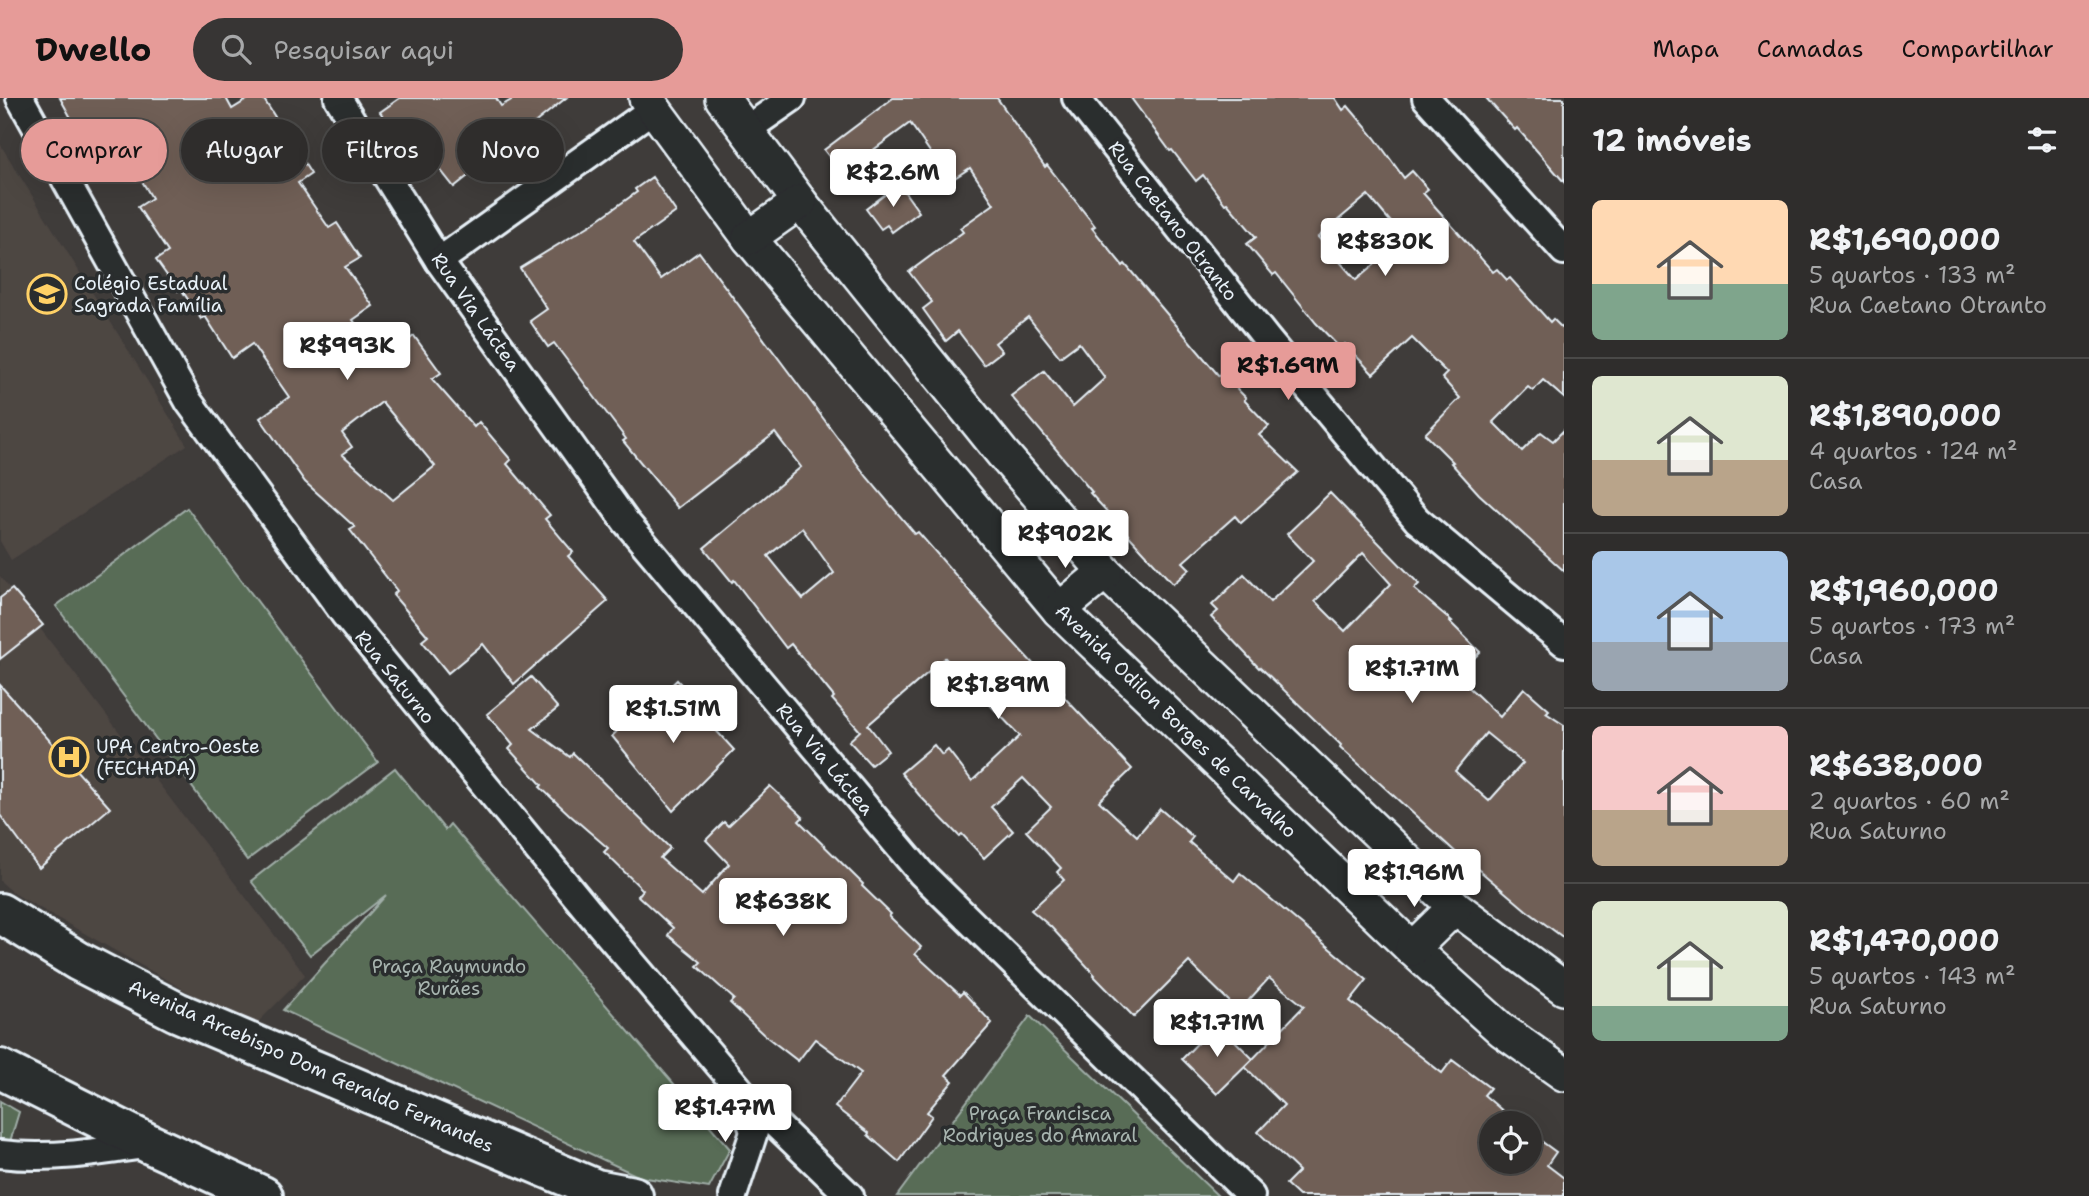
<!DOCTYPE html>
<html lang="pt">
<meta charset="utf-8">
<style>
:root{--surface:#2f2d2c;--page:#373534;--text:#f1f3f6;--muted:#a7a8a9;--line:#4a4948;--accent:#e69b98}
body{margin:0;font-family:"Shantell Sans",sans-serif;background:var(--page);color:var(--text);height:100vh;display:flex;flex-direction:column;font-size:26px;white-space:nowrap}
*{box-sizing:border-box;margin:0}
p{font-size:23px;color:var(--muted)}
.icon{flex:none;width:38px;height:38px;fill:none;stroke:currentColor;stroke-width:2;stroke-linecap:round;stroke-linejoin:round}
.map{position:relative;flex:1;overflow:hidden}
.panel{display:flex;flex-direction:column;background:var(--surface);width:525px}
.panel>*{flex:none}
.banner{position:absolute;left:21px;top:21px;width:665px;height:63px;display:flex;gap:14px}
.buttons{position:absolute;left:1479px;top:1013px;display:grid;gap:14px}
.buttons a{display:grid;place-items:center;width:63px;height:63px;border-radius:50%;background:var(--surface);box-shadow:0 7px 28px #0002,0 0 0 2px var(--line);font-size:35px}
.price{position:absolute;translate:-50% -60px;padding:0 16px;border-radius:7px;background:#fff;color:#222;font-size:23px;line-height:46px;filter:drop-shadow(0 2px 4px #0008)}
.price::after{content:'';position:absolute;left:50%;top:42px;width:21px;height:16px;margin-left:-10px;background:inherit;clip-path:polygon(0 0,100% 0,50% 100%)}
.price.selected{background:var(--accent);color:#111}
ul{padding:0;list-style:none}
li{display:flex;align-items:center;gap:21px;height:175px;padding:0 28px}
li+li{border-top:2px solid var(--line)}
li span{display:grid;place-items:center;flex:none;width:196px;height:140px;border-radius:10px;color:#555}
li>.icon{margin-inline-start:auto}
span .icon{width:84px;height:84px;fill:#fffc;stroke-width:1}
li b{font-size:30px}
h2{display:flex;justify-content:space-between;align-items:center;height:84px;padding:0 28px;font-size:30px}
.chip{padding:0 24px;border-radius:32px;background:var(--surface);box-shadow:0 7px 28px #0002,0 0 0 2px var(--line);font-size:24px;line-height:63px}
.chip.selected{background:var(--accent);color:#111}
header{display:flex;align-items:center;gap:42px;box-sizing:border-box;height:98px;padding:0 35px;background:var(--accent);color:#111}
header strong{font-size:33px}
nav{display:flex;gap:38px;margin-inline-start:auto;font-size:24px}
.search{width:490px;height:63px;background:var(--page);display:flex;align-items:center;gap:18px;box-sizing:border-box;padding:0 24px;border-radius:38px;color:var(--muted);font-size:26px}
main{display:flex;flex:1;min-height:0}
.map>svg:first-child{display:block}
.built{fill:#4e4643}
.green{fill:#596c57;stroke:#a0aea8;stroke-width:2}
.building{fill:#705f57;stroke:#e8f1f8;stroke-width:2;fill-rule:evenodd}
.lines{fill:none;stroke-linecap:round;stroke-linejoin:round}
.minor-casing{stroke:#e8f1f8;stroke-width:32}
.tertiary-casing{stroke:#e8f1f8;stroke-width:38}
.primary-casing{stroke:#e8f1f8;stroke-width:44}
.minor{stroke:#2a2d2e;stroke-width:26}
.tertiary{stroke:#2a2d2e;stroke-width:33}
.primary{stroke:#2a2d2e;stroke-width:38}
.labels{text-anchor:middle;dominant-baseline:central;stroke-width:7;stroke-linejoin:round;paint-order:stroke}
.street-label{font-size:19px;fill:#e8f1f8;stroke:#2a2d2e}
.poi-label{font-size:19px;fill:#e8f1f8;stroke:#2a2d2e;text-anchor:start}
.park-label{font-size:19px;fill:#a8b5b0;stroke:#2a2d2e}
</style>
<header>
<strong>Dwello</strong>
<div class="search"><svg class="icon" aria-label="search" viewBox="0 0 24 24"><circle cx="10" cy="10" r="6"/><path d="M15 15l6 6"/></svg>Pesquisar aqui</div>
<nav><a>Mapa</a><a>Camadas</a><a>Compartilhar</a></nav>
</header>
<main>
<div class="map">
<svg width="1564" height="1098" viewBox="0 0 1564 1098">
<rect width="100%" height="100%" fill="#3f3c3a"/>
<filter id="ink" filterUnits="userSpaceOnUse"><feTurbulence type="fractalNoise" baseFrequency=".0143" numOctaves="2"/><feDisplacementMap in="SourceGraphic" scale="14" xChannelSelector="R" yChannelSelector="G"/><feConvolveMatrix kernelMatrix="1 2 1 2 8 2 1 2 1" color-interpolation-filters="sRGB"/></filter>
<g filter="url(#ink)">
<g class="built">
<path d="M0,46L187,347L11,462L0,443Z"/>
<path d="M0,478L305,877L252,930L15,796L0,783Z"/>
</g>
<g class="green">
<path d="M187,410L378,664L247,762L56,508Z"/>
<path d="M395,670L445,732L450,726L730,1051L709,1090L640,1079L283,912L386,797L310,857L251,783Z"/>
<path d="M1030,918L1218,1098H897Z"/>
<path d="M0,1003L19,1014L9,1047L0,1046Z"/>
</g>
<g class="building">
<path d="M60,0H226L232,11L250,0H263L311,76L298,85L329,130L337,125L360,160L345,169L373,208L353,222L382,261L414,238L441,275L432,281L474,329L479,324L511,362L507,366L550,417L545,421L573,454L568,458L608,503L514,586L483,546L448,575L422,543L428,538L393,497L397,493L350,432L355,429L305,384L260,320L289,299L252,246L232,260L205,218L201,221L181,191L178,193L156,162L168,154L138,109L152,100L117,41L97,52L82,25L76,29ZM382,304L435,368L393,402L342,356L352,349L342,335Z"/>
<path d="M400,0H496L501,8L515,0H566L454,89L423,50L413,58L380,14Z"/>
<path d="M893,0H997L1045,69L1047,67L1095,128L1092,130L1123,168L1125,166L1219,278L1222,275L1246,300L1244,302L1269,328L1259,337L1298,374L1241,425L1235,418L1183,464L1190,471L1173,486L1090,395L1092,394L1011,298L1044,273L1073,309L1105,280L1079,245L1060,259L1028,219L995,245L1002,253L984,267L958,233L946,243L923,211L932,204L909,174L963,134L960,130L994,106L970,70L950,83L910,25L842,75L824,52Z"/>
<path d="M1131,0H1335L1343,12L1348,8L1375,40L1404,80L1412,73L1428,91L1423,95L1493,174L1497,171L1507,182L1510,180L1550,224L1553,221L1564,232V300L1543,282L1533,293L1528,289L1493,324L1522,353L1541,334L1553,343L1564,332V473L1479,396L1451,365L1453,364L1425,336L1460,300L1442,280L1447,275L1412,240L1373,276L1345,246L1341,251L1316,225L1276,175L1273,177L1247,146L1256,139L1227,105L1225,106L1203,77L1196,83L1172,52L1170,53ZM1368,97L1405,141L1356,182L1318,139Z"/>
<path d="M1486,0H1564V84L1517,30L1515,32Z"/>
<path d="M652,79L676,114L634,144L661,181L699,154L867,379L915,436L918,434L993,520L992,521L1036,569L1037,568L1064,595L1062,597L1132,671L1099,703L1137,738L1160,711L1193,739L1189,744L1234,783L1240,775L1277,806L1367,882L1350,903L1442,975L1452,962L1490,990L1484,997L1518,1026H1491V1064H1530V1035L1556,1054L1547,1067L1564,1080V1098H1299L1286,1086L1299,1073L1258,1034L1284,1007L1245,969L1304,908L1269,880L1239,913L1189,864L1134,919L1094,878L1095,877L1051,829L1031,812L1064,782L1057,774L1061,770L1026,733L1051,709L1023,680L991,709L1013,733L984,760L962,736L959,738L919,697L901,675L934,647L942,657L948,652L972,683L1020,638L945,560L868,627L888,653L871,667L849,643L860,633L832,601L834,599L791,546L786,550L734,482L732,484L704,450L801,369L775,335L678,410L623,343L626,341L554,245L548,249L530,223L547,211L520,170L592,126L637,94L635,91ZM802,430L834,475L803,501L768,458Z"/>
<path d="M899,86L919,114L892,134L887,127L881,131L866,111Z"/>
<path d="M1330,395L1419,486L1414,491L1452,523L1450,524L1480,554L1457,578L1500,619L1524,590L1549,612L1546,615L1564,627V840L1526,812L1473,767L1472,769L1340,649L1341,647L1260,569L1259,570L1211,519L1218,513L1212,507L1244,476L1270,504L1313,463L1287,436ZM1363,455L1391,486L1345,533L1315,503ZM1486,635L1523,665L1489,703L1455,673Z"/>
<path d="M12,491L43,527L0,561V500Z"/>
<path d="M531,579L558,610L532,631L570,659L573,655L670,750L660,760L702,797L729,766L706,742L724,724L728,728L770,688L803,719L799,723L863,786L862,788L891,816L889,818L921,849L915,856L960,897L963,894L992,925L946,977L953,983L927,1014L932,1018L899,1064L868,1037L869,1035L835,1009L861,975L815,941L798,963L763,936L730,905L734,901L697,868L701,864L668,837L673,830L638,798L643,792L604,754L608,750L571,718L540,689L542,687L509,651L513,647L487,616Z"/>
<path d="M677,582L695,601L691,605L734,652L673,713L612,638L631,620L633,623Z"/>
<path d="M0,587L110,710L39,770L0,717Z"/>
<path d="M1217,925L1253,961L1217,996L1182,961Z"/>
</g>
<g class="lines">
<g class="minor-casing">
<g id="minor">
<path d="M20,0L189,304L345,517L589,814L742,994L850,1098"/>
<path d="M338,0L439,163L626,424L921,775L1251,1098"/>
<path d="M1076,0L1267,241L1417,422L1564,545"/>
<path d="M1426,0L1564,153"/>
<path d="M746,32L792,0"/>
<path d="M439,163L653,11"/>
<path d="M0,1056C51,1062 100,1054 150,1046"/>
<path d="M733,1098L754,1034L742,995"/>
</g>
</g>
<g class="tertiary-casing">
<g id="tertiary">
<path d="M646,0L749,140L1059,512L1412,851L1502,932L1564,976"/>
<path d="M722,0L800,104L1002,355L1105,474L1455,809L1564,890"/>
<path d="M749,140L800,104"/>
<path d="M1059,512L1105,474"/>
<path d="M1412,851L1455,809"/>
</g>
</g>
<g class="primary-casing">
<g id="primary">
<path d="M0,815L78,863L177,914L596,1091L633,1098"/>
<path d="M0,971L150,1046L263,1098"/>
</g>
</g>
<use href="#minor" class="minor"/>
<use href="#tertiary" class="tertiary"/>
<use href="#primary" class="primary"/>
</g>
</g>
<defs>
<g id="school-ring" transform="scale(2.0125)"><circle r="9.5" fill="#2a2d2e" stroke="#ffd166" stroke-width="1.5"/><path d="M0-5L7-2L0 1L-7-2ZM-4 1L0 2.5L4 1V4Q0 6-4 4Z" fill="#ffd166"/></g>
<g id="hospital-ring" transform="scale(2.0125)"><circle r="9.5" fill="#2a2d2e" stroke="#ffd166" stroke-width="1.5"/><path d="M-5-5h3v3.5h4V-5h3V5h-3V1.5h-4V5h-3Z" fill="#ffd166"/></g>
</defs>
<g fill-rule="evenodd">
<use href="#school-ring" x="47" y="196"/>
<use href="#hospital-ring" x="69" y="659"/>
</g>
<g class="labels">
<g class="street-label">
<text transform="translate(1173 123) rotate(52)">Rua Caetano Otranto</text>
<text transform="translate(476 214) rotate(55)">Rua Via Láctea</text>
<text transform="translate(395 579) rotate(51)">Rua Saturno</text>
<text transform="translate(1176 623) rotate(44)">Avenida Odilon Borges de Carvalho</text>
<text transform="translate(825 661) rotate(50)">Rua Via Láctea</text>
<text transform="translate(311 968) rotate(24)">Avenida Arcebispo Dom Geraldo Fernandes</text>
</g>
<g class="poi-label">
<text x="74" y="185">Colégio Estadual<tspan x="74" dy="22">Sagrada Família</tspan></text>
<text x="96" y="648">UPA Centro-Oeste<tspan x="96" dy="22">(FECHADA)</tspan></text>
</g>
<g class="park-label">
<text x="449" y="868">Praça Raymundo<tspan x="449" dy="22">Rurães</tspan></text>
<text x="1040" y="1015">Praça Francisca<tspan x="1040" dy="22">Rodrigues do Amaral</tspan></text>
</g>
</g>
</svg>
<div class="buttons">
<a><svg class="icon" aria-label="locate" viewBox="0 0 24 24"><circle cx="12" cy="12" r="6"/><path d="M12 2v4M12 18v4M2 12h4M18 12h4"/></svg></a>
</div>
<b class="price" style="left:893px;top:111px">R$2.6M</b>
<b class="price" style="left:1385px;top:180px">R$830K</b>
<b class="price" style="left:347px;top:284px">R$993K</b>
<b class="price selected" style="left:1288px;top:304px">R$1.69M</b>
<b class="price" style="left:1065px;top:472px">R$902K</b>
<b class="price" style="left:1412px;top:607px">R$1.71M</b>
<b class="price" style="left:998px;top:623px">R$1.89M</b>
<b class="price" style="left:673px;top:647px">R$1.51M</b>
<b class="price" style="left:1414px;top:811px">R$1.96M</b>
<b class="price" style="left:783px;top:840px">R$638K</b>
<b class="price" style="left:1217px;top:961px">R$1.71M</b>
<b class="price" style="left:725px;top:1046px">R$1.47M</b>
<div class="banner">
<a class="chip selected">Comprar</a>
<a class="chip">Alugar</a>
<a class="chip">Filtros</a>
<a class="chip">Novo</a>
</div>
</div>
<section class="panel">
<h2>12 imóveis<svg class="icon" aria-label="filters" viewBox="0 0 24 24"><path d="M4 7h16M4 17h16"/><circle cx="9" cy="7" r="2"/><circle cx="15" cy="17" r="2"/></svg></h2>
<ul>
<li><span style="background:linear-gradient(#ffd9b3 60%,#7fa58c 0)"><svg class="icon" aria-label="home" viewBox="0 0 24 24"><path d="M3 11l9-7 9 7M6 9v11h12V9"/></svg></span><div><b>R$1,690,000</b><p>5 quartos · 133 m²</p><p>Rua Caetano Otranto</p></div></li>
<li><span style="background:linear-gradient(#dfe7d0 60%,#b9a48a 0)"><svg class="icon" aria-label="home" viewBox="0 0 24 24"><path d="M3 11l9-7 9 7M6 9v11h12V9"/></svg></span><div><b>R$1,890,000</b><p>4 quartos · 124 m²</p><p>Casa</p></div></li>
<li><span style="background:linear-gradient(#a9c7e8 65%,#9aa5b1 0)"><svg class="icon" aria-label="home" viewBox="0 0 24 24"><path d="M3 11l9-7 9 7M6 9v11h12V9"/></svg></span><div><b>R$1,960,000</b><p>5 quartos · 173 m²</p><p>Casa</p></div></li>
<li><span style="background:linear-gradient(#f6c9c9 60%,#b9a48a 0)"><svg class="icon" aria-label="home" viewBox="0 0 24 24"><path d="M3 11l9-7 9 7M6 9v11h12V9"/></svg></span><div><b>R$638,000</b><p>2 quartos · 60 m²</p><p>Rua Saturno</p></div></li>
<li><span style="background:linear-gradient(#dfe7d0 75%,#7fa58c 0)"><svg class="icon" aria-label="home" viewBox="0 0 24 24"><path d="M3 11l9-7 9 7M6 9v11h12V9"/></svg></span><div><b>R$1,470,000</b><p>5 quartos · 143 m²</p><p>Rua Saturno</p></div></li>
</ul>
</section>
</main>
